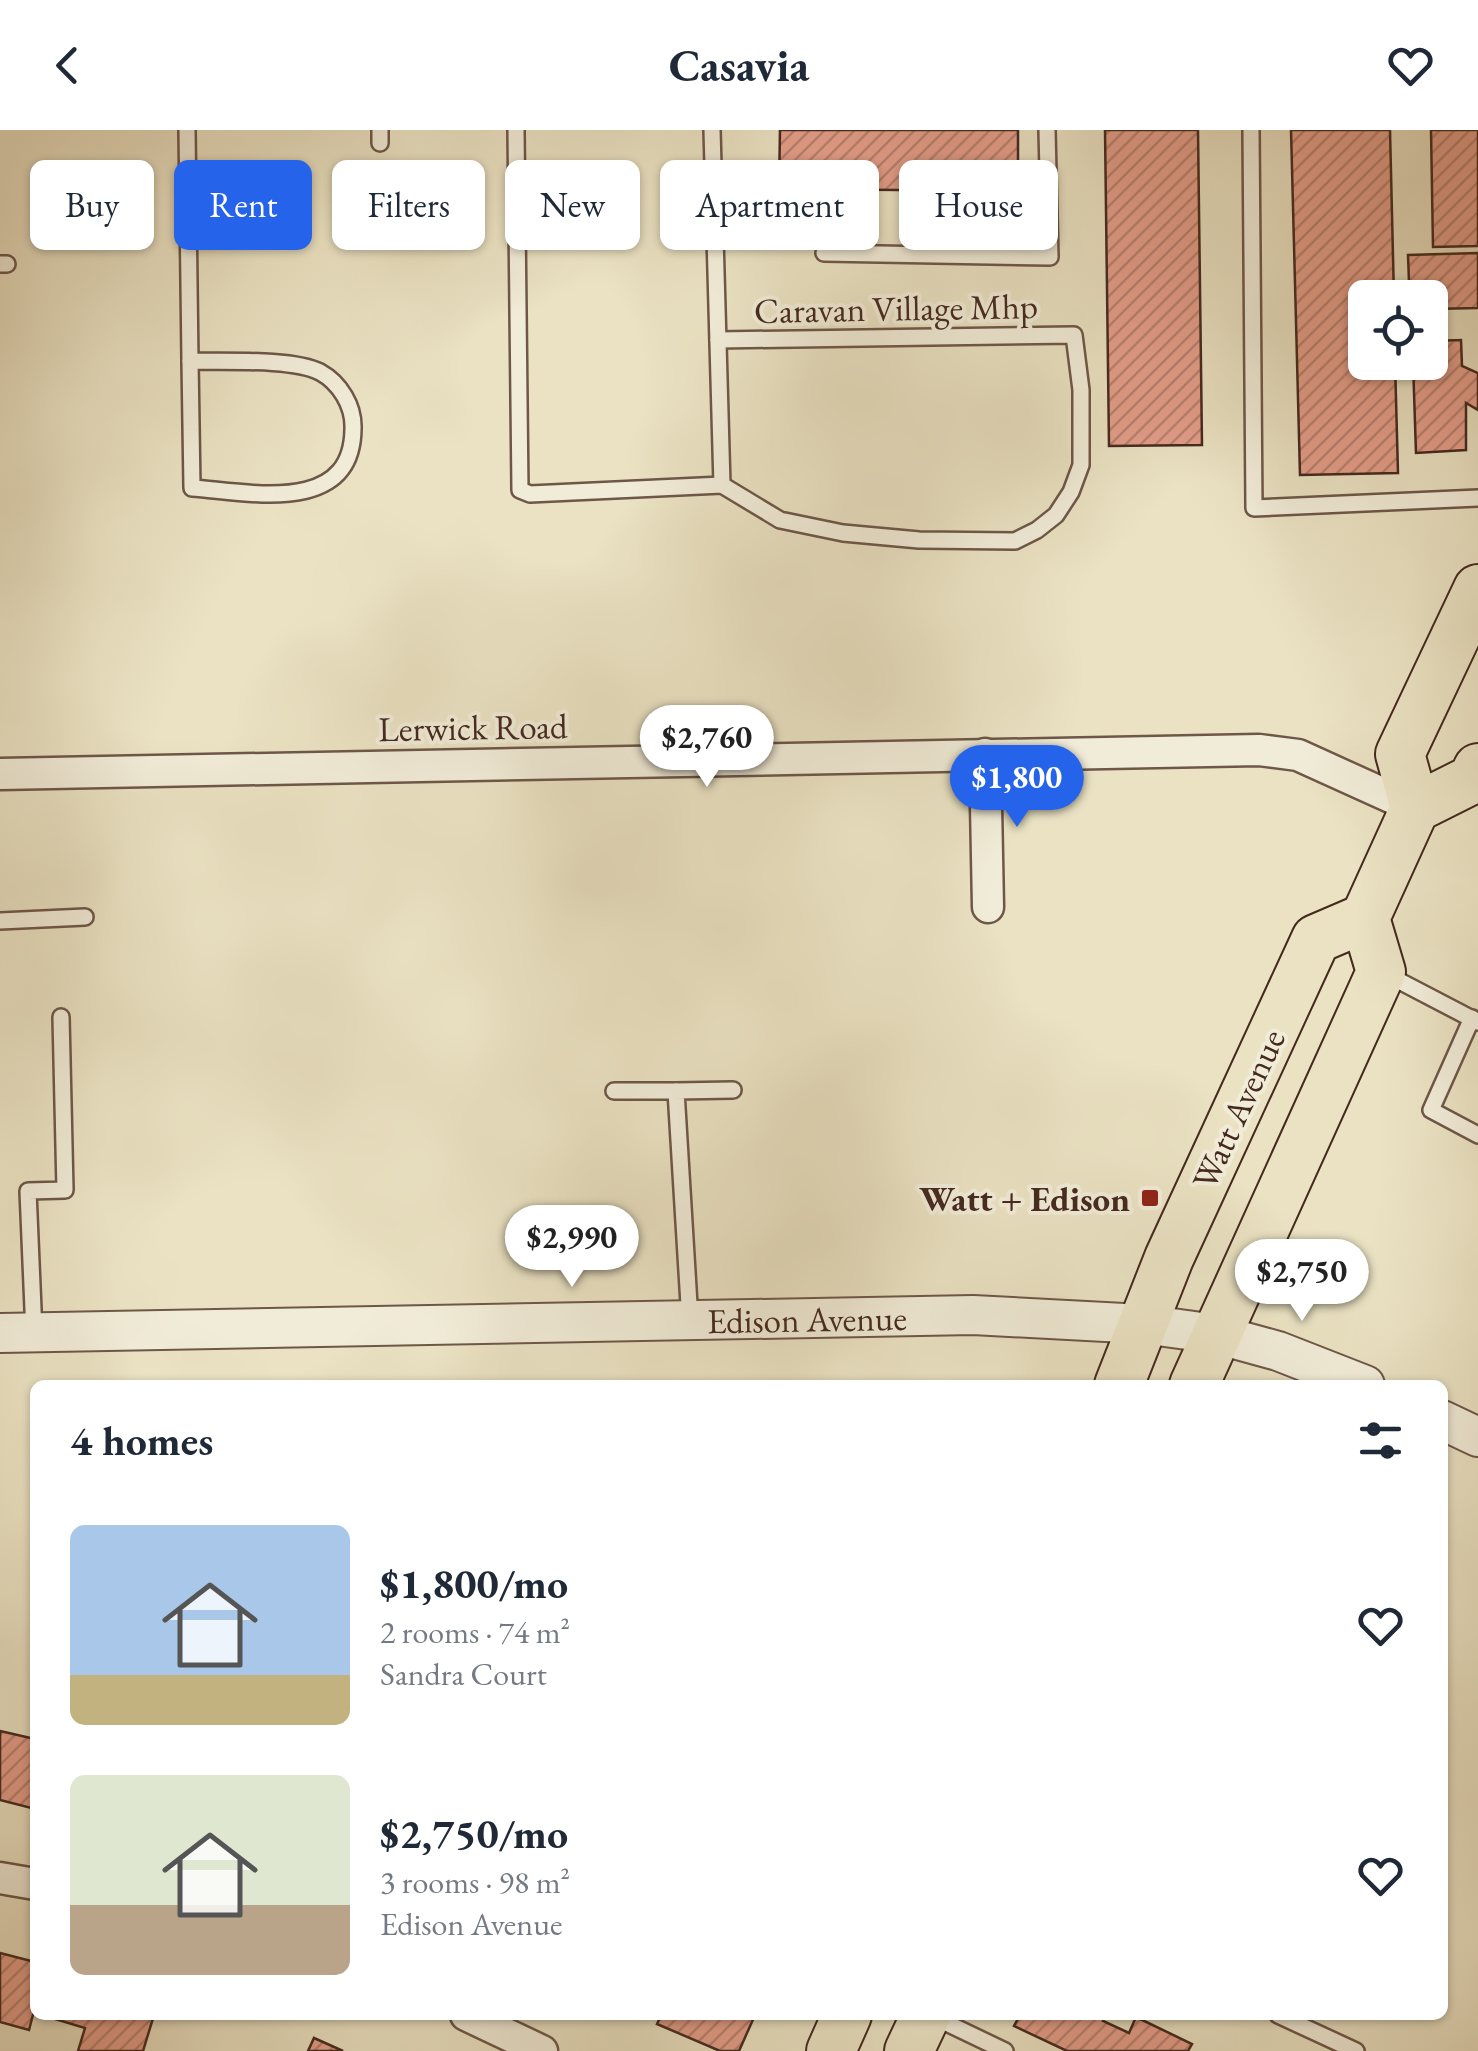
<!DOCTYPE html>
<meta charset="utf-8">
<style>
:root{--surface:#fff;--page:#f2f2f3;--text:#1f2937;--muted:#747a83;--accent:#2563eb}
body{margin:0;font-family:"EB Garamond",serif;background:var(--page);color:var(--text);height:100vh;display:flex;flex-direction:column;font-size:38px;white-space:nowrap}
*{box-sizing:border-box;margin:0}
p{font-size:32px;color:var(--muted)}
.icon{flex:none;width:55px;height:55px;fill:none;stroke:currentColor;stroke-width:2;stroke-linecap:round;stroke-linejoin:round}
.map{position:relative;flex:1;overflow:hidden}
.drawer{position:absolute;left:30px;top:1250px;width:1418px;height:640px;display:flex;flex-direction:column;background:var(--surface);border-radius:15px;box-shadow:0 2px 8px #0004}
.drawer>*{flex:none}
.hud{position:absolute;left:30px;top:30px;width:1420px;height:90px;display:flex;gap:20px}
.fabs{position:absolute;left:1348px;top:150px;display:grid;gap:20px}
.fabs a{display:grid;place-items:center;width:100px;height:100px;border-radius:15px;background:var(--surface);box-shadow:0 2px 8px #0004;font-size:50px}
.price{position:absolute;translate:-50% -85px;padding:0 22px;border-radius:35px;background:#fff;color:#222;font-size:32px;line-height:65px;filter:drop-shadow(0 2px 5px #0008)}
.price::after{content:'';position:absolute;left:50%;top:60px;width:30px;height:22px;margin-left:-15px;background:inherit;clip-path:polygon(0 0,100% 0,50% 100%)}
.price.selected{background:var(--accent);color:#fff}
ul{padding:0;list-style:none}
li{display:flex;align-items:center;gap:30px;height:250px;padding:0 40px}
li span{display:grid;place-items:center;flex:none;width:280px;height:200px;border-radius:15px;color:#555}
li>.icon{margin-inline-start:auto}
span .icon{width:120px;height:120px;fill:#fffc;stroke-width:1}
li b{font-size:42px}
h2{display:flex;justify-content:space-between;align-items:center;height:120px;padding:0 40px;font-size:42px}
.pill{padding:0 35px;border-radius:15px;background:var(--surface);box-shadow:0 2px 8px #0004;font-size:35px;line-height:90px}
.pill.selected{background:var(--accent);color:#fff}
header{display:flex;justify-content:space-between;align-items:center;height:130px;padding:0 40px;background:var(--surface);font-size:45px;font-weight:700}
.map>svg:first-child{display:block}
.building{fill:url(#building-hatch);stroke:#44291f;stroke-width:2.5}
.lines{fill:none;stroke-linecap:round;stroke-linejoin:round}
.service-casing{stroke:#6e5748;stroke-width:20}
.minor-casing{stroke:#6e5748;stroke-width:35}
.tertiary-casing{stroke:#6e5748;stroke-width:42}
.primary-casing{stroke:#44291f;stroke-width:52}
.service{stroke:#f1ecd8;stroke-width:15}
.minor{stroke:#f1ecd8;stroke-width:30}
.tertiary{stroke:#f1ecd8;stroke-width:38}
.primary{stroke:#eae2c3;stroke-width:48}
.poi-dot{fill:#8f2418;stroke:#f1ecd8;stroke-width:4}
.labels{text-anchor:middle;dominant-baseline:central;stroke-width:8;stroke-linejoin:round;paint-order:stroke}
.street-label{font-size:35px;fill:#44291f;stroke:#f1ecd8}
.poi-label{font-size:35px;font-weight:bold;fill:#44291f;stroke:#f1ecd8;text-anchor:end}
</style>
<header><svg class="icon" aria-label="back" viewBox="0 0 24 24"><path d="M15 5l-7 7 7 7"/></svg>Casavia<svg class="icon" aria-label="heart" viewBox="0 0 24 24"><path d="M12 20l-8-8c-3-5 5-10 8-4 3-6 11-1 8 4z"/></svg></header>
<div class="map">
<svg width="1478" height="1921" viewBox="0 0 1478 1921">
<defs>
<pattern id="building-hatch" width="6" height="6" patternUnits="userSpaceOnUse" patternTransform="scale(2.5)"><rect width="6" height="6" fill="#e49e8a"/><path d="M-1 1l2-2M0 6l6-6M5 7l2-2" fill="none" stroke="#ba8170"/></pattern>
</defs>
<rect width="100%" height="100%" fill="#eae2c3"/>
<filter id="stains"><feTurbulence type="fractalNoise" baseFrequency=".002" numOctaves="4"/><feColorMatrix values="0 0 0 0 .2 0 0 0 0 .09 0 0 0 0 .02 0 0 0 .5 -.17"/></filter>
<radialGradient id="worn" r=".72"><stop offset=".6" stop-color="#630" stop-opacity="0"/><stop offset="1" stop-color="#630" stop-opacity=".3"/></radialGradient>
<g class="building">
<path d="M780,0H1018V61L779,59Z"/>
<path d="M1105,0H1198L1202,315L1109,316Z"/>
<path d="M1291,0H1390L1394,168H1365V232H1395L1398,343L1300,345Z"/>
<path d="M1431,0H1478V116L1433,117Z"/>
<path d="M1478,123V178L1432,179L1430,168H1418V152H1409L1408,125Z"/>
<path d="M1461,210L1462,236L1478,243V280L1466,273V320L1416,323L1413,232H1430V211Z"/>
<path d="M0,1601L35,1609V1679L0,1670Z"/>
<path d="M0,1823L35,1832V1877L29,1900L0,1892Z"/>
<path d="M57,1885H154L143,1921H78L85,1898L55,1889Z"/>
<path d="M661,1885H755L739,1921H720L657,1894Z"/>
<path d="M1020,1885H1106L1103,1891L1129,1903L1136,1887L1192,1914L1188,1921H1067L1014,1896Z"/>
<path d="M314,1908L343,1921H308Z"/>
</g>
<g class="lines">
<g class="service-casing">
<g id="service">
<path d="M187,0L190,231"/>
<path d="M380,0V13"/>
<path d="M516,0L520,360L530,364L722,355L780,390L843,403L919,410L1015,411L1037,400L1056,385L1071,362L1081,335V260L1074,205L718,210"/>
<path d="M712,0L722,355"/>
<path d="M1251,0L1254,378L1478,368"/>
<path d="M824,123L1050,127L1047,0"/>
<path d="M0,134H7"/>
<path d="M190,231C222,232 293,228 320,242C340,253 354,276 353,299C352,386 249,362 192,358Z"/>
<path d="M0,791L85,787"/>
<path d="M1384,843L1478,892"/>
<path d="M1472,888L1431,980L1478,1005"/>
<path d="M614,961H676"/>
<path d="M690,1191L676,961L733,960"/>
<path d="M34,1203L28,1061L65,1060L61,887"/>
<path d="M1278,1885L1356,1921"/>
<path d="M932,1886L1005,1921"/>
</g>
</g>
<g class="minor-casing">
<g id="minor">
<path d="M985,624L988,777"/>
<path d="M0,644L1259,620L1298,625L1415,678"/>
<path d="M0,1748L35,1754"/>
<path d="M466,1885L542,1921"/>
</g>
</g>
<g class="tertiary-casing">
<g id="tertiary">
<path d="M0,1203L973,1185L1143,1194L1216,1204L1278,1221L1365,1255"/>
<path d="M1442,1290L1478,1307"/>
</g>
</g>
<g class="primary-casing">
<g id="primary">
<path d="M1415,678L1400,624L1478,459"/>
<path d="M1119,1255L1169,1128L1316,809L1365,788"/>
<path d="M1194,1255L1381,842L1365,788L1415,678L1473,649L1478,638"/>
<path d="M831,1921L847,1885"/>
<path d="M909,1921L926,1885"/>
</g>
</g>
<use href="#service" class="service"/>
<use href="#minor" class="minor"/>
<use href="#tertiary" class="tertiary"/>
<use href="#primary" class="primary"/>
</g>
<rect class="poi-dot" x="1140" y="1058" width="20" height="20" rx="5"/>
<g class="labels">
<g class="street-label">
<text transform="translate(896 178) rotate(-1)">Caravan Village Mhp</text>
<text transform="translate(473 597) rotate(-1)">Lerwick Road</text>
<text transform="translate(1238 979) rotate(-65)">Watt Avenue</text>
<text transform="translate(807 1189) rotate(-1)">Edison Avenue</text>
</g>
<g class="poi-label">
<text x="1130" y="1068">Watt + Edison</text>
</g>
</g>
<rect width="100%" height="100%" filter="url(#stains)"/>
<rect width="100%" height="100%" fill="url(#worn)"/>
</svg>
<div class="fabs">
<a><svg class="icon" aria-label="locate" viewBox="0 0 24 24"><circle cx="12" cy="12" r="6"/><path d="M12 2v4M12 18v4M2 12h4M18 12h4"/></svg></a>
</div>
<b class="price" style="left:707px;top:660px">$2,760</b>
<b class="price selected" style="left:1017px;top:700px">$1,800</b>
<b class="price" style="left:572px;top:1160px">$2,990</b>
<b class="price" style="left:1302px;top:1194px">$2,750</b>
<div class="hud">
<a class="pill">Buy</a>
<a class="pill selected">Rent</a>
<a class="pill">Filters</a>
<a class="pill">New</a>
<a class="pill">Apartment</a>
<a class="pill">House</a>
</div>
<section class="drawer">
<h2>4 homes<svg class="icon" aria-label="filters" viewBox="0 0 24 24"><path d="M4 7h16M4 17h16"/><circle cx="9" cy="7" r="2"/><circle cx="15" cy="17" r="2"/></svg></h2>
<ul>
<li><span style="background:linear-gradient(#a9c7e8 75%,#c2b280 0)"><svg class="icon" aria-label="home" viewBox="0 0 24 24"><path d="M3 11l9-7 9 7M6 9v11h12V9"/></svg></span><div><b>$1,800/mo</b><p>2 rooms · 74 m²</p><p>Sandra Court</p></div><svg class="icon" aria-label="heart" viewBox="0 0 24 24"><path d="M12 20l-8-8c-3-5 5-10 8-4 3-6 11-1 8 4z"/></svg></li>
<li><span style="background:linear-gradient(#dfe7d0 65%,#b9a48a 0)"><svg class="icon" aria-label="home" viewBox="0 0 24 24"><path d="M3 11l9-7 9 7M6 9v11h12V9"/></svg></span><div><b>$2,750/mo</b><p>3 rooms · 98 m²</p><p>Edison Avenue</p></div><svg class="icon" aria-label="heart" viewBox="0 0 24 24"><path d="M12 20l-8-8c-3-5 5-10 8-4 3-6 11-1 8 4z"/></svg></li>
</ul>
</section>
</div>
